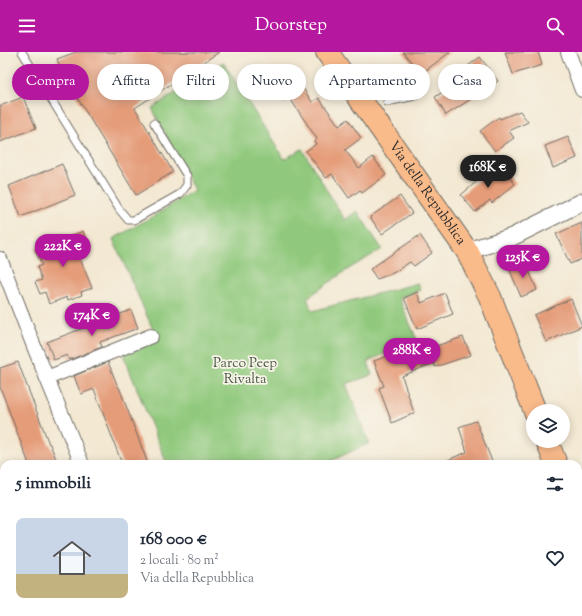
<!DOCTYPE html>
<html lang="it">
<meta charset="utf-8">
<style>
:root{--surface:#fff;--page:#f6f6f7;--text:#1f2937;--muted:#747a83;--accent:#b5179e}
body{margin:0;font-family:"Sorts Mill Goudy",serif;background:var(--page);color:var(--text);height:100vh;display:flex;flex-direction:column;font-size:15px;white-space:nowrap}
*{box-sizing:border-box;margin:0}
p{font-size:13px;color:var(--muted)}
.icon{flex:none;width:22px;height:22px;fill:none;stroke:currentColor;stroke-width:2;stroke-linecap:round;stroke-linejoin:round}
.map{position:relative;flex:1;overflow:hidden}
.sheet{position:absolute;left:0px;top:408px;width:582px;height:156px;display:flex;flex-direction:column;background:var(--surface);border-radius:12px 12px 0 0;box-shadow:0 2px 10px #0003}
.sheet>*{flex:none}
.hud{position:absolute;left:12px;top:12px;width:558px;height:36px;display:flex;gap:8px}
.controls{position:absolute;left:526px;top:352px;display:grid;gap:8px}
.controls a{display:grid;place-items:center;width:44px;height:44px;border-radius:50%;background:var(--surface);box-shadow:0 2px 10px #0003;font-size:20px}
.price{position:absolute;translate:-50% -34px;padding:0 9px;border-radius:14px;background:var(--accent);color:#fff;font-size:13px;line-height:26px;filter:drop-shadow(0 1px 2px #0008)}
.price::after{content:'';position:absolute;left:50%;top:24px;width:12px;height:9px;margin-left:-6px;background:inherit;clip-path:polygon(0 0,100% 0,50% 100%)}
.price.current{background:#222;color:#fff}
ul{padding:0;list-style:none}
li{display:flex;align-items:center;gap:12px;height:100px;padding:0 16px}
li span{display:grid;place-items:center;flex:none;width:112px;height:80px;border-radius:8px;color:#555}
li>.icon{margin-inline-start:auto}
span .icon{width:48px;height:48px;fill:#fffc;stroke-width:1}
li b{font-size:17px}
h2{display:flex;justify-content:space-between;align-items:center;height:48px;padding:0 16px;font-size:17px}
.pill{padding:0 14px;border-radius:18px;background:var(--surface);box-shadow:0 2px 10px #0003;font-size:14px;line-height:36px}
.pill.current{background:var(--accent);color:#fff}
header{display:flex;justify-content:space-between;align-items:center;height:52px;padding:0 16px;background:var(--accent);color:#fff;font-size:18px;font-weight:600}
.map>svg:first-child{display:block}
.green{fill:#90c97d;stroke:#5e7a54}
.building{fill:#e59c79}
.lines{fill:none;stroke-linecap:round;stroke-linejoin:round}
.service-casing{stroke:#716d65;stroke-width:9}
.minor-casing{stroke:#716d65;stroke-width:16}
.tertiary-casing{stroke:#716d65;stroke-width:19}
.primary-casing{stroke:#716d65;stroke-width:24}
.service{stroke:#fff;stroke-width:7}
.minor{stroke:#fff;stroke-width:14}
.tertiary{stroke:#fff;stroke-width:17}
.primary{stroke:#fabb8b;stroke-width:22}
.labels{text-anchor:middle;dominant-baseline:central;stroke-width:3.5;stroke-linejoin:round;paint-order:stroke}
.street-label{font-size:14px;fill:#2b2b2b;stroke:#f7f3e8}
.park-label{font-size:14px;fill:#495a44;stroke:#f7f3e8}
</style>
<header><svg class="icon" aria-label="menu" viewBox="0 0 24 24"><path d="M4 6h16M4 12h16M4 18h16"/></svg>Doorstep<svg class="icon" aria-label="search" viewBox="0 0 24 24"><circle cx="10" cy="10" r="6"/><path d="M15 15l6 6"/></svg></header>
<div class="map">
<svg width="582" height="564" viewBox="0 0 582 564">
<rect width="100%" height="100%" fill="#f7f3e8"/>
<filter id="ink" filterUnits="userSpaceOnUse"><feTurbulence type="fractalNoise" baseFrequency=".025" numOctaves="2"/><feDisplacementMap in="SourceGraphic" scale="8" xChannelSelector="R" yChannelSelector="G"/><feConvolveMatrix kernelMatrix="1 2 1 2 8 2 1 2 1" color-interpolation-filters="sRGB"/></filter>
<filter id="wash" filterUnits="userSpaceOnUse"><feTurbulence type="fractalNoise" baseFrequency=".012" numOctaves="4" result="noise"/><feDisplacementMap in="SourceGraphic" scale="16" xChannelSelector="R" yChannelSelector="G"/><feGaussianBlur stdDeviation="0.9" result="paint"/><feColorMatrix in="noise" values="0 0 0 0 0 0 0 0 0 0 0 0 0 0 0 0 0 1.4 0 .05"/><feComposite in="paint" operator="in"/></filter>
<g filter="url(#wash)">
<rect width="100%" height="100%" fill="#f3e8d2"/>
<g class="green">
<path d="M223,10L284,107L302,97L345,168L357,159L382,197L347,218L307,246L312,259L418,231L420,238L399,246L417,288L368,309L372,323L346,332L369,391L325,412H167L123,302L158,289L113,187L159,161L194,138L152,56Z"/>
<path d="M111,560H256L253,564H112Z"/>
</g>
<g id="blocks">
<g class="building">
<path d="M76,0H219L135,56L173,120L136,143L63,22L57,7Z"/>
<path d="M403,0H450L421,22Z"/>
<path d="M505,0H538L542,13L513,22Z"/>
<path d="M480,5L498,29L479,43V42L446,63L435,45L466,25L461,19Z"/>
<path d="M290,16L312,50L319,46L339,74L348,67L361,86L345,98L359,116L373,105L386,123L362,141L360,138L349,146L332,122L326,126L306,99L316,92L314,89L317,87L289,45L283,49L270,29Z"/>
<path d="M23,45L36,76L0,90V54Z"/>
<path d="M520,59L528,70L509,79L514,86L495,99L480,79L499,65L500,67Z"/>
<path d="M568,85L577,106L553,116L545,94Z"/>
<path d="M62,112L75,143L21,165L9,134Z"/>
<path d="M501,114L515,132L492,151L490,148L475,160L461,143L482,125L484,128Z"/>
<path d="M400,144L412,161L382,182L370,165Z"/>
<path d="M582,171V207L570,212L556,182Z"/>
<path d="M83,179L91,199L79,204L92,236L81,240L82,243L68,248L67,245L49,252L45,240L40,242L35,230L42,228L37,215L42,213L35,197L45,193L44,190L60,184L61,188Z"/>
<path d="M420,183L432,201L414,214L410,210L393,221L377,227L370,217Z"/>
<path d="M525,209L537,238L521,245L509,216Z"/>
<path d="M417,240L421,251L445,241L453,262L417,277L404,246Z"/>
<path d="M571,247L582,274L546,290L534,263Z"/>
<path d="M131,258L138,276L100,290L102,295L69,308L67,303L54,308L47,290Z"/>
<path d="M463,285L471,303L435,315L434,311L402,324L414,361L392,371L379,336L384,334L374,309L421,291L424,298Z"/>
<path d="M18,310L49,392H50L58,412H29L0,335V316Z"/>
<path d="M108,310L118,335H119L148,412H122L94,337L81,342L74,324Z"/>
<path d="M476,369L493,412H438L467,400L459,375Z"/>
</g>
</g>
</g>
<g filter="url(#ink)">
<use href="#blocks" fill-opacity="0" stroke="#716d65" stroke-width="1"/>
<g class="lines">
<g class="service-casing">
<g id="service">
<path d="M22,0L119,157L128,168H134L180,142L187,133V124L154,71"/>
<path d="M387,50L415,44"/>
</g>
</g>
<g class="minor-casing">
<g id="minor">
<path d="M568,0L582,38"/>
<path d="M0,207L35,297L82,412"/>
<path d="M47,326L151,284"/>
<path d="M362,560L364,564"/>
<path d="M275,564L277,560"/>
</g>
</g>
<g class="tertiary-casing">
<path id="tertiary" d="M467,199L512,185L582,150"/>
</g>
<g class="primary-casing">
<g id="primary">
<path id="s1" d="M327,0L467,199L490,245L535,359"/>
<path d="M547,389L556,412"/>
<path d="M578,469L582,478"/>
</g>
</g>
<use href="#service" class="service"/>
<use href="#minor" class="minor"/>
<use href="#tertiary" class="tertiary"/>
<use href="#primary" class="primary"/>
</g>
</g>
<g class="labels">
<g class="street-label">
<text stroke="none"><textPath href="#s1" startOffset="173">Via della Repubblica</textPath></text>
</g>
<g class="park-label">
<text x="245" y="312">Parco Peep<tspan x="245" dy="16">Rivalta</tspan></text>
</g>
</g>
</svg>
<div class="controls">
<a><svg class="icon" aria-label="layers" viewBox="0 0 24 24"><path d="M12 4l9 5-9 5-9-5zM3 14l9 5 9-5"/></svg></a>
</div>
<b class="price current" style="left:488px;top:137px">168K €</b>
<b class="price" style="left:63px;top:216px">222K €</b>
<b class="price" style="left:523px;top:227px">125K €</b>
<b class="price" style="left:92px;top:285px">174K €</b>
<b class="price" style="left:412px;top:320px">288K €</b>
<div class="hud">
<a class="pill current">Compra</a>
<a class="pill">Affitta</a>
<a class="pill">Filtri</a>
<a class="pill">Nuovo</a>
<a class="pill">Appartamento</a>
<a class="pill">Casa</a>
</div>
<section class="sheet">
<h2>5 immobili<svg class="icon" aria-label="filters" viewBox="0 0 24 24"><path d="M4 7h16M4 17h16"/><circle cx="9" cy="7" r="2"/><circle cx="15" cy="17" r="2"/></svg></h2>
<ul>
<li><span style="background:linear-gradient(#c9d6e8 70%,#c2b280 0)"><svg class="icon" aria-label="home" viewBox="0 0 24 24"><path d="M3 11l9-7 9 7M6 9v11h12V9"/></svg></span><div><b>168 000 €</b><p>2 locali · 80 m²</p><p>Via della Repubblica</p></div><svg class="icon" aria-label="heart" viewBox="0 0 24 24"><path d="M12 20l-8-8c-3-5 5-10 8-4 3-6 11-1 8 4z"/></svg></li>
</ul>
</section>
</div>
